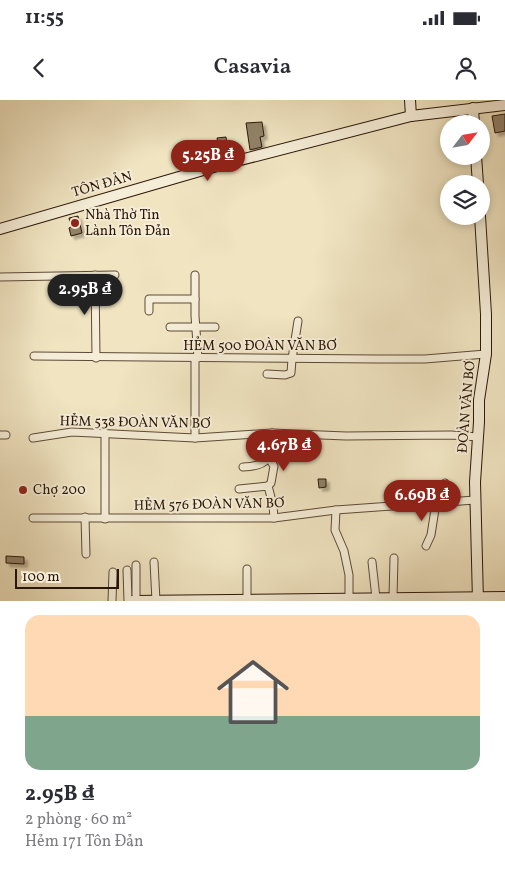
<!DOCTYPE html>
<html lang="vi">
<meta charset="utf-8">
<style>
:root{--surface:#fff;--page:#f2f2f3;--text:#2b2b33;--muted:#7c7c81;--line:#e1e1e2;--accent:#8f2418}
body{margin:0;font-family:Vollkorn,serif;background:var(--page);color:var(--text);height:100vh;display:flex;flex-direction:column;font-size:19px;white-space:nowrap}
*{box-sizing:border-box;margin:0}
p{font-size:16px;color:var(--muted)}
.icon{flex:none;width:28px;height:28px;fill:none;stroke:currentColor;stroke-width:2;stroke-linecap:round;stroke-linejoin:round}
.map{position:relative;height:501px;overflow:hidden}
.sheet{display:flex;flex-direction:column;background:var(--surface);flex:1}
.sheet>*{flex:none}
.needle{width:32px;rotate:59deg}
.buttons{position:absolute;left:440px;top:15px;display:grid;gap:10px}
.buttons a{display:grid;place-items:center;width:50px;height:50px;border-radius:50%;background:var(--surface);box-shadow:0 2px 8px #0003;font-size:25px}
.scale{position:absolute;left:15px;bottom:12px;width:104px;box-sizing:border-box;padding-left:5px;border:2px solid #2b1708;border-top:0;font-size:14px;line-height:18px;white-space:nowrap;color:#2b1708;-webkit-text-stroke:4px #f5edd7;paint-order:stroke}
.price{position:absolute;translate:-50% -42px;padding:0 11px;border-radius:18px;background:var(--accent);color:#fff;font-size:16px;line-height:32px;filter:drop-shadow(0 1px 2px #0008)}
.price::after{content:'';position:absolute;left:50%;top:30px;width:15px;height:11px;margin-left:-8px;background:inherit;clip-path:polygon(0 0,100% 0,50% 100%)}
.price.on{background:#222;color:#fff}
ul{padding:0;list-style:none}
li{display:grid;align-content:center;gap:10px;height:265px;padding:0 25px}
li+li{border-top:1px solid var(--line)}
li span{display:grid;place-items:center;height:155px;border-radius:15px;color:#555}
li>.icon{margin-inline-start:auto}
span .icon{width:90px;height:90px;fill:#fffc;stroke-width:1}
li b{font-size:21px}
.status{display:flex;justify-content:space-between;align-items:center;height:35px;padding:0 25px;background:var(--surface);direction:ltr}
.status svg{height:14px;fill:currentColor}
header{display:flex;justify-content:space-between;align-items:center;height:65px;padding:0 25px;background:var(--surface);font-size:22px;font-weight:600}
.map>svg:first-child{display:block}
.building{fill:#918268;stroke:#2b1708;filter:url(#shadow)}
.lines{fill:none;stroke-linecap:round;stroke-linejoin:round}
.street-casing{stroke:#5c4a36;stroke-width:9}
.secondary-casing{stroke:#2b1708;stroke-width:12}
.street{stroke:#f5edd7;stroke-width:7}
.secondary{stroke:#f5edd7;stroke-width:10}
.poi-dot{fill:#8f2418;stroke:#f5edd7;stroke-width:2}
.labels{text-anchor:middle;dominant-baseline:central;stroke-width:4;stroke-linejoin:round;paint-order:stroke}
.street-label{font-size:14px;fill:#2b1708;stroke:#f5edd7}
.poi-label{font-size:14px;fill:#2b1708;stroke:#f5edd7;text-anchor:start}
</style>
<div class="status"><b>11:55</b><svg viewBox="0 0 49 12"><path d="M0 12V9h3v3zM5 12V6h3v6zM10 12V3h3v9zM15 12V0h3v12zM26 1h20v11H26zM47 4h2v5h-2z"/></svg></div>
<header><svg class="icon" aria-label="back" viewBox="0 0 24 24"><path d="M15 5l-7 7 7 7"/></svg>Casavia<svg class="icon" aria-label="person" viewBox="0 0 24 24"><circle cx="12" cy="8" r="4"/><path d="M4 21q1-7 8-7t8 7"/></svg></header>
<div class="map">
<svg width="505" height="501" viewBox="0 0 505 501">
<defs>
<filter id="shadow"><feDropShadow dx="3.5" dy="3.5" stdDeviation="1" flood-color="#0004"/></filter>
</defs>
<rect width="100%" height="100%" fill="#f0e4c1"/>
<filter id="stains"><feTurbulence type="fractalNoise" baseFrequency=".004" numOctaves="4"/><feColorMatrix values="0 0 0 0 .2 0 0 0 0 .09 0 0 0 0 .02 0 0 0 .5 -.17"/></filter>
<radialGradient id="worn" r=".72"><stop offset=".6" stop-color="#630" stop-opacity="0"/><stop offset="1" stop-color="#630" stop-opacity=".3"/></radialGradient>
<g class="building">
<path d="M505,14V31L495,33L492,16Z"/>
<path d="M262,22L264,36L260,37L262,47L250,50L246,23Z"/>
<path d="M226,37L229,56L208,61L206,45L218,44L217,38Z"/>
<path d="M78,116L82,133L71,136L69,128L71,127L69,118Z"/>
<path d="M295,339L307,340V356H298V353H295Z"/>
<path d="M318,379H326V387L319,388Z"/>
<path d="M6,456L24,457V464L6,463Z"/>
</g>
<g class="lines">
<g class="street-casing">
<g id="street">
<path d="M95,175L96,258"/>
<path d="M195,175V216L198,258"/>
<path d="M0,177L115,175"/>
<path d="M149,211V199H195"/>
<path d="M170,227H215"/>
<path d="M34,256L377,259H425L486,254"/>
<path d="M195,258V338"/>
<path d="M267,274L285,275L291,273L292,259L298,221"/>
<path d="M105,333V419"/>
<path d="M0,335H6"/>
<path d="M33,338L72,332L195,338L272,333L346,336L451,335L478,337"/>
<path d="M243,367C271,366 270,357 272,333"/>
<path d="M268,386L271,383L274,366L268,357"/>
<path d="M239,389L268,386L273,405L274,418"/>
<path d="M444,403V397L448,394L445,383"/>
<path d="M336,410L335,430L344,451L349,475V499"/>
<path d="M85,417L86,454"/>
<path d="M33,418H274L336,410L475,400"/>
<path d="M426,446L431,435L436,403"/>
<path d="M154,462L156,501"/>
<path d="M372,462L376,498"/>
<path d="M247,469V500"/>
<path d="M127,470L128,501"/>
<path d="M393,498L394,458"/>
<path d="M112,501L113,472"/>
<path d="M136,501V465"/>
</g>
</g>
<g class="secondary-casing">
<g id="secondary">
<path d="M410,0L411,16"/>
<path d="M473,8L474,24"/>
<path d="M476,56L478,84"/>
<path d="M0,129L217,66L411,16L505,5"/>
<path d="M132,501L505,497"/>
<path d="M478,501L475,382L479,322V300L486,254V214L480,116"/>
</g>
</g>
<use href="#street" class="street"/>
<use href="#secondary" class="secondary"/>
</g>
<g class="poi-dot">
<circle cx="75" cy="123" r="5"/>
<circle cx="23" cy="390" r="5"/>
</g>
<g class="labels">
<g class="street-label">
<text transform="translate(102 85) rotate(-16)">TÔN ĐẢN</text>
<text x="260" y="246">HẺM 500 ĐOÀN VĂN BƠ</text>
<text transform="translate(467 307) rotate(-85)">ĐOÀN VĂN BƠ</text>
<text transform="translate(135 323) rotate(1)">HẺM 538 ĐOÀN VĂN BƠ</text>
<text transform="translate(209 405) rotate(-1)">HẺM 576 ĐOÀN VĂN BƠ</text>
</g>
<g class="poi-label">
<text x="85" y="115">Nhà Thờ Tin<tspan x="85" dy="16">Lành Tôn Đản</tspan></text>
<text x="33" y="390">Chợ 200</text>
</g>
</g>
<rect width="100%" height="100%" filter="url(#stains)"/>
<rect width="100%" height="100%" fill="url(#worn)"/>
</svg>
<div class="buttons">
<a><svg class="needle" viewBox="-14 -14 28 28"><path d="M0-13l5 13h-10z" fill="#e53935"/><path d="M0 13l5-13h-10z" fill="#7c7c81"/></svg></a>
<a><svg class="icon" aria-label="layers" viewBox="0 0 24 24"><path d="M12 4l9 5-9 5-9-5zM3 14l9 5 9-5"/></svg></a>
</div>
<div class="scale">100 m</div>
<b class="price" style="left:208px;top:82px">5.25B ₫</b>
<b class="price on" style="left:85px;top:216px">2.95B ₫</b>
<b class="price" style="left:284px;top:372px">4.67B ₫</b>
<b class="price" style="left:422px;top:422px">6.69B ₫</b>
</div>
<section class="sheet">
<ul>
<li><span style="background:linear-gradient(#ffd9b3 65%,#7fa58c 0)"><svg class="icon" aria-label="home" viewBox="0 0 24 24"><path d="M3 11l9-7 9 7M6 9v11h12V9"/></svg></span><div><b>2.95B ₫</b><p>2 phòng · 60 m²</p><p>Hẻm 171 Tôn Đản</p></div></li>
</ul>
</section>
